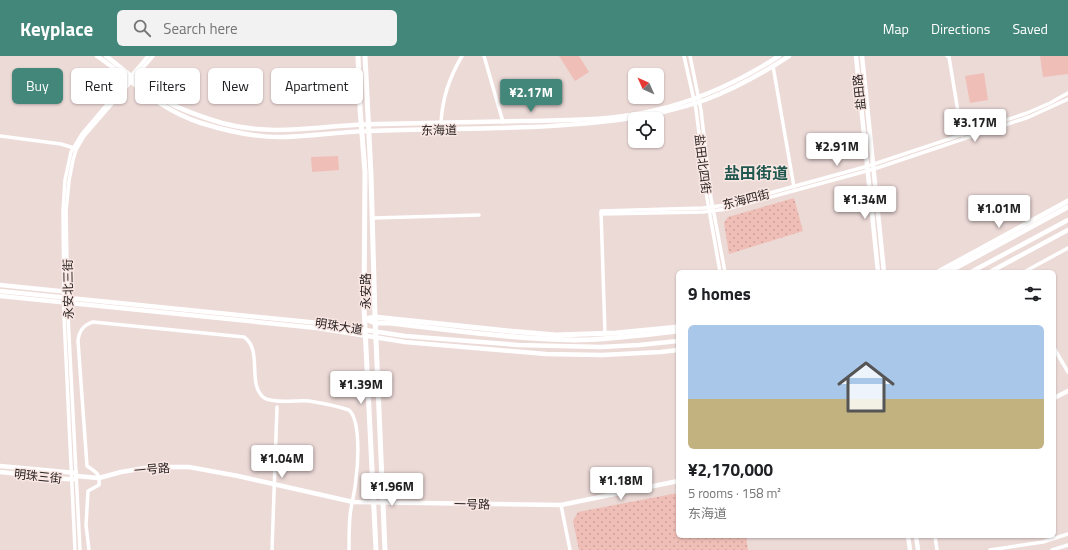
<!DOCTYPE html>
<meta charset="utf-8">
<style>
:root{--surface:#fff;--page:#f2f2f2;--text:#202124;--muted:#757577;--line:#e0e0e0;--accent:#43877a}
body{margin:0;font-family:"Titillium Web","Noto Sans SC",sans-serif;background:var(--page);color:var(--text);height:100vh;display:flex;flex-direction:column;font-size:15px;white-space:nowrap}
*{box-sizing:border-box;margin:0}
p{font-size:13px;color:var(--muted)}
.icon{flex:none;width:22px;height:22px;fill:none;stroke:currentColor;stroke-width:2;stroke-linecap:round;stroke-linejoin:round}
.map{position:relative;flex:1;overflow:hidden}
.details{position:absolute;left:676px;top:214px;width:380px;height:268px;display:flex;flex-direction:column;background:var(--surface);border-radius:6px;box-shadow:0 1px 3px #0004}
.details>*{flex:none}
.banner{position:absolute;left:12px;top:12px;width:380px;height:36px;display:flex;gap:8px}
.needle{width:26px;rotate:315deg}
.buttons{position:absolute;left:628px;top:12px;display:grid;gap:8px}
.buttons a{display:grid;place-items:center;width:36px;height:36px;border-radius:6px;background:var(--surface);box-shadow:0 1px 3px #0004;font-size:20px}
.price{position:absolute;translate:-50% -34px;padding:0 9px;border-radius:4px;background:#fff;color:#222;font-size:13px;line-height:26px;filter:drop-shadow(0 1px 2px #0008)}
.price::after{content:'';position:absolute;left:50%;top:24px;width:12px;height:9px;margin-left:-6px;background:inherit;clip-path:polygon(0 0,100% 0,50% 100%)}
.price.selected{background:var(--accent);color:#fff}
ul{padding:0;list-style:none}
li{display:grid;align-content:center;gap:8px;height:212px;padding:0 12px}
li+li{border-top:1px solid var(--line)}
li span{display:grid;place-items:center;height:124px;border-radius:6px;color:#555}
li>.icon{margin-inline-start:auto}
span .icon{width:72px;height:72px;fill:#fffc;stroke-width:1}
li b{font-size:17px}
h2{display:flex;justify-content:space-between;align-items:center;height:48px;padding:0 12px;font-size:17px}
.pill{padding:0 14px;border-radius:6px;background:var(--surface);box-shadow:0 1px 3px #0004;font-size:14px;line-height:36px}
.pill.selected{background:var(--accent);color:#fff}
header{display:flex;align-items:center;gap:24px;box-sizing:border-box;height:56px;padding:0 20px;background:var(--accent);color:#fff}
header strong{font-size:19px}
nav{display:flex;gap:22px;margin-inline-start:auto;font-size:14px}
.search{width:280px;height:36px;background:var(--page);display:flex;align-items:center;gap:10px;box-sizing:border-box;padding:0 14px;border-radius:6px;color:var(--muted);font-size:15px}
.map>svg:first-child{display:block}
.grass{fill:url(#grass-dots)}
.pitch{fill:#efbeb6}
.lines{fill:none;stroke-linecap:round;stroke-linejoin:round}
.minor{stroke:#fff;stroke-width:3.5}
.tertiary{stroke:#fff;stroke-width:4.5}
.secondary{stroke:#fff;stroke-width:5}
.labels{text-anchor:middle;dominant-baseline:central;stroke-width:3;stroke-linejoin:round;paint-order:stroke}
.street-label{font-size:12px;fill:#292322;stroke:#f9e7e4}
.district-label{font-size:16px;font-weight:bold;fill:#1f564d;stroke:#f9e7e4}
</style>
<header>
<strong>Keyplace</strong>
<div class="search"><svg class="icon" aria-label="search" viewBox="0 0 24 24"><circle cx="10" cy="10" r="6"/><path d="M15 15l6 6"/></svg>Search here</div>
<nav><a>Map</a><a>Directions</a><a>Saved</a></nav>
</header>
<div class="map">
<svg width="1068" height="494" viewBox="0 0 1068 494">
<defs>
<pattern id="grass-dots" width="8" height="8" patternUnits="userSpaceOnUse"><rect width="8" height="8" fill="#efbeb6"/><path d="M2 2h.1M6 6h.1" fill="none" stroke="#cda39c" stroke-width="1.8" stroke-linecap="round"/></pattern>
</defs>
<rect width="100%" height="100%" fill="#ecdad7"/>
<g class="grass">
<path d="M794,142L803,175L729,198L724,167L728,161Z"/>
<path d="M678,437V480H746L748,494H579L573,465L578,456Z"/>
</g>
<g class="pitch">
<path d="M559,0H579L589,16L575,25Z"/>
<path d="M1040,0H1068V18L1043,21Z"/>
<path d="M984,17L988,44L970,47L965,20Z"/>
<path d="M338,100L339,114L312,116L311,101Z"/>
</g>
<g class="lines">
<g class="minor">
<path d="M484,0L503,66"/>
<path d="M684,0L696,53L707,142L720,216"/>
<path d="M690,0L701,54L711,142L725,216"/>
<path d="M947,0L949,1L962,80"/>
<path d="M773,10L794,131"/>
<path d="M441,67C442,44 450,20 462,0"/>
<path d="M0,80L61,88L74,92"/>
<path d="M601,158L703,156L727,153L874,113L1029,61L1068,43"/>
<path d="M373,162L479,159"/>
<path d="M1024,216L1068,192"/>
<path d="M605,278L601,155L703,152L726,149L868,110L1027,57L1050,47L1068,37"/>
<path d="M1054,292L1068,316"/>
<path d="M561,449L570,494"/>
<path d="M935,480L937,494"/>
<path d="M75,494L64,260L63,155L65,124L71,96L82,78L148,0"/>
<path d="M80,494L68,260L66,155L69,125L73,104L76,94L84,80L153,0"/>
<path d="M89,494L86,469L88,435L99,429C100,417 97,417 87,410L78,285C79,275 83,269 93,266L244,281C263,294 247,327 263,341C271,348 298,344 309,345C322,347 337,350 349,354C361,365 358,407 356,423C355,436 351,448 350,460C349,471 349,483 349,494"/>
<path d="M272,494L277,351"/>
<path d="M990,494L1043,486L1068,478"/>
<path d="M1052,494L1068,489"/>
</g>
<g class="tertiary">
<path d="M97,0C134,25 157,53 201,67C227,75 257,82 284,81C312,80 340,76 368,75C423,73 477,73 532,71C591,68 649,64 705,44C734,33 763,17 789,0"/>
<path d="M106,0C126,15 144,32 166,45C183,55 202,61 222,67C277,82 325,68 380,68C427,67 475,66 522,65C565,64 610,65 652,55C697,45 740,25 779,0"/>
<path d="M856,0L878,216"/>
<path d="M862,0L884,216"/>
<path d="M971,216L1068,164"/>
<path d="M990,216L1068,174"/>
<path d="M0,229L69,236"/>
<path d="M0,235L319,267L405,280L518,289L601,291L639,289L678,285"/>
<path d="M0,240L317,272L405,286L546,298L602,299L661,296L678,294"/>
<path d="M1054,342L1068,335"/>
<path d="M0,410L76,417"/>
<path d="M0,416L66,423H76"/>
<path d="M76,420L99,422L121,416L151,411H189L238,420L353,446L561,449L678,425"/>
<path d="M908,480L910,494"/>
<path d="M916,480L918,494"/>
</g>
<g class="secondary">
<path d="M358,0L360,53L365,116L364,252L376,494"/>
<path d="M365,0L371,119L375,261L385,494"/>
<path d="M938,216L1068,145"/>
<path d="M948,216L1068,151"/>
<path d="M365,263L375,267H389C451,274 513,283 575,284C609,284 644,279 678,275"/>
<path d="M365,263L375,261L509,275L556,279L616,277L678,271"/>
</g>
</g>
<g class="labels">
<g class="street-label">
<text transform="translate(859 36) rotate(-96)">盐田路</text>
<text transform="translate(439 74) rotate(-1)">东海道</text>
<text transform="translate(703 108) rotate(83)">盐田北四街</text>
<text transform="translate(746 143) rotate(-14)">东海四街</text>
<text transform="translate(68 233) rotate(-91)">永安北三街</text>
<text transform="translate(365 235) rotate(-90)">永安路</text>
<text transform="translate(339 270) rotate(9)">明珠大道</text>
<text transform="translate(152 413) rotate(-5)">一号路</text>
<text transform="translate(38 420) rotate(6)">明珠三街</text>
<text transform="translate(472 448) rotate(1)">一号路</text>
</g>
<g class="district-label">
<text x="756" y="117">盐田街道</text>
</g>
</g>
</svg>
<div class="buttons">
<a><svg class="needle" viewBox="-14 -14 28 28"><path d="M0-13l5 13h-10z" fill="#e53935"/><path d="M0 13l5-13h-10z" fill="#757577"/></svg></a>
<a><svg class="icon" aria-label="locate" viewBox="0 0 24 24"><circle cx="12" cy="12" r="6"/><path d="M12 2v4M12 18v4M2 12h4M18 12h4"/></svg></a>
</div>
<b class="price selected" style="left:531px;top:57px">¥2.17M</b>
<b class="price" style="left:975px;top:87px">¥3.17M</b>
<b class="price" style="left:837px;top:111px">¥2.91M</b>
<b class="price" style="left:865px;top:164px">¥1.34M</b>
<b class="price" style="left:999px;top:173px">¥1.01M</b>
<b class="price" style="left:361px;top:349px">¥1.39M</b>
<b class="price" style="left:282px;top:423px">¥1.04M</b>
<b class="price" style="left:621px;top:445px">¥1.18M</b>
<b class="price" style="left:392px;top:451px">¥1.96M</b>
<div class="banner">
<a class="pill selected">Buy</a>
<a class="pill">Rent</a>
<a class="pill">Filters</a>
<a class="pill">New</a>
<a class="pill">Apartment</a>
</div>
<section class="details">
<h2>9 homes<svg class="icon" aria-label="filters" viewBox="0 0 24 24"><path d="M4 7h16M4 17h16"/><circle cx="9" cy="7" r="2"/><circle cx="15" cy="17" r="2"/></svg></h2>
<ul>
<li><span style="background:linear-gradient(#a9c7e8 60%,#c2b280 0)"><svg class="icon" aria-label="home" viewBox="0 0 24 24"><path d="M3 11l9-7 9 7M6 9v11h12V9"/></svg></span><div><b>¥2,170,000</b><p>5 rooms · 158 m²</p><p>东海道</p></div></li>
</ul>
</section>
</div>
